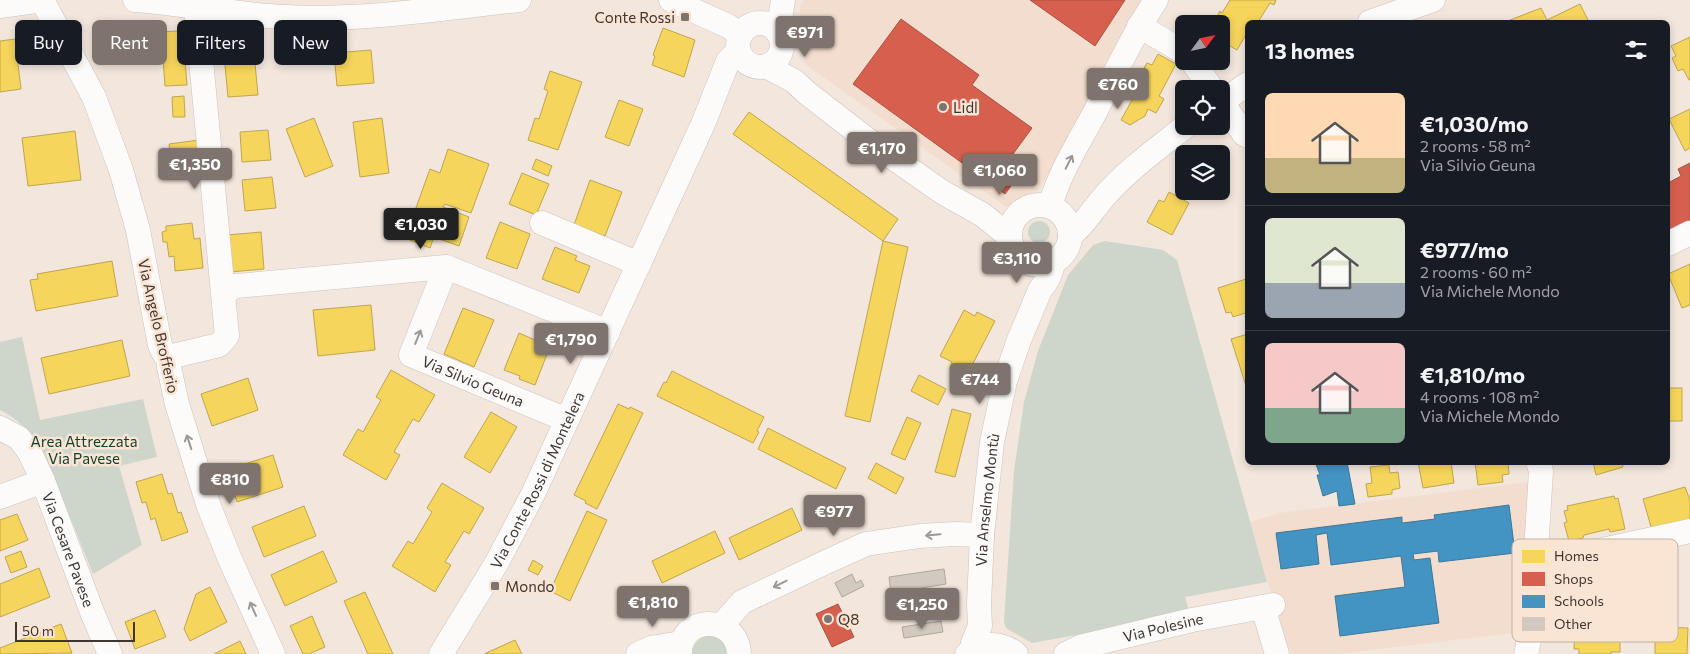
<!DOCTYPE html>
<meta charset="utf-8">
<style>
:root{--surface:#171b24;--page:#242831;--text:#f1f3f6;--muted:#9ea1a6;--line:#363941;--accent:#7e746d}
body{margin:0;font-family:Commissioner,sans-serif;background:var(--page);color:var(--text);height:100vh;display:flex;flex-direction:column;font-size:19px;white-space:nowrap}
*{box-sizing:border-box;margin:0}
p{font-size:16px;color:var(--muted)}
.icon{flex:none;width:28px;height:28px;fill:none;stroke:currentColor;stroke-width:2;stroke-linecap:round;stroke-linejoin:round}
.map{position:relative;flex:1;overflow:hidden}
.side{position:absolute;left:1245px;top:20px;width:425px;height:445px;display:flex;flex-direction:column;background:var(--surface);border-radius:8px;box-shadow:0 2px 8px #0003}
.side>*{flex:none}
.top-card{position:absolute;left:15px;top:20px;width:475px;height:45px;display:flex;gap:10px}
.needle{width:32px;rotate:57deg}
.tools{position:absolute;left:1175px;top:15px;display:grid;gap:10px}
.tools a{display:grid;place-items:center;width:55px;height:55px;border-radius:8px;background:var(--surface);box-shadow:0 2px 8px #0003;font-size:25px}
.scale{position:absolute;left:15px;bottom:12px;width:120px;box-sizing:border-box;padding-left:5px;border:2px solid #3f3630;border-top:0;font-size:14px;line-height:18px;white-space:nowrap;color:#3f3630;-webkit-text-stroke:4px #fae5d5;paint-order:stroke}
.price{position:absolute;translate:-50% -42px;padding:0 11px;border-radius:5px;background:var(--accent);color:#fff;font-size:16px;line-height:32px;filter:drop-shadow(0 1px 2px #0008)}
.price::after{content:'';position:absolute;left:50%;top:30px;width:15px;height:11px;margin-left:-8px;background:inherit;clip-path:polygon(0 0,100% 0,50% 100%)}
.price.on{background:#222;color:#fff}
ul{padding:0;list-style:none}
li{display:flex;align-items:center;gap:15px;height:125px;padding:0 20px}
li+li{border-top:1px solid var(--line)}
li span{display:grid;place-items:center;flex:none;width:140px;height:100px;border-radius:8px;color:#555}
li>.icon{margin-inline-start:auto}
span .icon{width:60px;height:60px;fill:#fffc;stroke-width:1}
li b{font-size:21px}
h2{display:flex;justify-content:space-between;align-items:center;height:60px;padding:0 20px;font-size:21px}
.chip{padding:0 18px;border-radius:8px;background:var(--surface);box-shadow:0 2px 8px #0003;font-size:18px;line-height:45px}
.chip.on{background:var(--accent);color:#fff}
.map>svg:first-child{display:block}
.built{fill:#f3ddce}
.green{fill:#ced6cb}
.homes{fill:#f6d55c;stroke:#bfa54f}
.shops{fill:#d6604d;stroke:#a95344}
.schools{fill:#4393c3;stroke:#427797}
.building{fill:#d2c9c0;stroke:#afa79f}
.lines{fill:none;stroke-linecap:round;stroke-linejoin:round}
.minor-casing{stroke:#ccc2bc;stroke-width:25}
.minor{stroke:#fdfbfa;stroke-width:24}
.oneway{stroke:#9e9895}
.poi-dot{fill:#7e746d;stroke:#fae5d5;stroke-width:2}
.labels{text-anchor:middle;dominant-baseline:central;stroke-width:5;stroke-linejoin:round;paint-order:stroke}
.poi-label{font-size:15px;fill:#3f3630;stroke:#fae5d5;text-anchor:start}
.street-label{font-size:15px;fill:#3f3630;stroke:#fae5d5}
.park-label{font-size:15px;fill:#103e2c;stroke:#fae5d5}
.key{fill:#fae5d5;stroke:#c2b0a4;stroke-width:1}
.key-label{font-size:14px;fill:#3f3630}
</style>
<div class="map">
<svg width="1690" height="654" viewBox="0 0 1690 654">
<rect width="100%" height="100%" fill="#f2e6dd"/>
<g class="built">
<path d="M804,0H1141L1103,69L1069,138L1038,191L1006,207L805,64L800,29V5Z"/>
<path d="M1529,482L1524,542L1521,632L1338,654H1289L1250,522L1280,513Z"/>
</g>
<g class="green">
<circle cx="1039" cy="232" r="11"/>
<path d="M1105,241L1163,250L1177,260L1267,582L1185,597L1190,614L1032,643L1006,628L1004,622L1014,471L1024,402L1038,351L1068,275L1093,245Z"/>
<path d="M22,337L40,420L143,399L157,457L119,466L142,545L93,574L41,445C29,431 17,418 0,410V342Z"/>
<path d="M706,636C719,635 725,642 727,654H692C693,644 697,640 706,636Z"/>
</g>
<g class="homes">
<path d="M1230,0H1276L1274,5L1270,3L1258,22H1248V31L1237,50L1221,41V24H1213L1220,11L1222,13Z"/>
<path d="M1580,4L1589,22H1548L1547,20Z"/>
<path d="M1541,8L1548,22H1505Z"/>
<path d="M663,28L695,40L684,77L652,65L655,56L653,55Z"/>
<path d="M191,30L193,59L185,60L187,85L165,86L161,32Z"/>
<path d="M1690,37V80H1689L1683,69L1678,71L1672,58L1676,56L1671,46Z"/>
<path d="M15,39L21,89L0,92V41Z"/>
<path d="M371,50L374,83L337,86L334,53Z"/>
<path d="M254,53L258,95L228,97L224,55Z"/>
<path d="M1158,54L1176,64L1159,96L1164,99L1156,113L1148,109L1145,116L1130,125L1121,120L1142,82L1137,80L1147,63L1152,65Z"/>
<path d="M550,71L582,82L558,150L528,140L535,118L539,119L548,91L544,89Z"/>
<path d="M184,96L185,117H173L172,97Z"/>
<path d="M619,100L643,109L629,146L605,137Z"/>
<path d="M1690,109V148L1685,151L1669,119Z"/>
<path d="M749,112L898,219L883,241L733,134Z"/>
<path d="M314,118L333,166L305,177L286,129Z"/>
<path d="M382,118L389,173L360,177L353,122Z"/>
<path d="M268,130L271,160L242,162L240,132Z"/>
<path d="M75,131L81,180L28,186L22,138Z"/>
<path d="M199,140L203,172L173,175L169,144Z"/>
<path d="M448,149L489,164L471,213L445,204L443,207L469,217L459,246L434,237L430,248L405,238L430,169L440,173Z"/>
<path d="M536,159L552,166L548,176L532,169Z"/>
<path d="M522,173L549,184L536,215L509,204Z"/>
<path d="M272,177L276,208L245,211L242,180Z"/>
<path d="M590,180L622,192L605,236L574,225Z"/>
<path d="M1169,192L1189,203L1172,235L1147,222L1159,200L1164,202Z"/>
<path d="M500,222L530,234L517,269L486,258Z"/>
<path d="M192,223L194,239L200,238L203,268L175,271L174,256L169,257L167,242H163L162,232L166,231V226Z"/>
<path d="M261,232L264,269L230,272L227,235Z"/>
<path d="M883,241L908,247L870,422L845,416Z"/>
<path d="M555,247L577,256L575,260L590,266L579,293L542,279Z"/>
<path d="M112,261L118,296L36,311L30,280L38,279L37,274Z"/>
<path d="M1690,264V305L1682,308L1668,274Z"/>
<path d="M1246,279L1248,283V312L1233,317L1231,312L1226,313L1218,288Z"/>
<path d="M371,305L375,350L318,356L313,310Z"/>
<path d="M463,308L494,320L474,367L444,354Z"/>
<path d="M964,310L975,316L977,312L995,321L968,373L951,364L952,362L940,356Z"/>
<path d="M519,333L535,340L536,338L551,344L535,385L519,379L520,376L504,370Z"/>
<path d="M1248,334V392L1231,339Z"/>
<path d="M122,340L130,376L49,394L41,358Z"/>
<path d="M391,370L435,395L419,422L413,419L394,452L400,455L386,480L343,455L358,429L363,432L381,400L376,397Z"/>
<path d="M672,371L764,417L757,431L759,432L753,443L657,396L664,382L666,383Z"/>
<path d="M919,375L946,389L938,405L911,391Z"/>
<path d="M248,378L258,410L212,426L201,394Z"/>
<rect x="1668" y="388" width="14" height="33"/>
<path d="M618,404L629,409L630,407L643,413L597,509L585,503L586,501L574,495Z"/>
<path d="M952,409L971,414L955,477L935,472Z"/>
<path d="M491,412L517,427L490,473L464,457Z"/>
<path d="M907,417L921,423L905,460L891,454Z"/>
<path d="M768,428L846,468L836,489L758,449Z"/>
<path d="M273,455L283,487L237,502L226,470Z"/>
<path d="M1418,462H1451L1454,483L1423,488Z"/>
<path d="M1475,462H1508L1509,474L1502,475L1503,482L1478,485Z"/>
<path d="M1593,462H1622L1623,467L1596,475Z"/>
<path d="M876,463L904,478L896,494L868,478Z"/>
<path d="M1389,465L1390,473L1398,472L1400,488L1392,490V494L1368,497L1366,484L1372,483L1370,467Z"/>
<path d="M162,474L168,494L172,493L178,513L181,512L188,532L162,541L155,518L151,520L146,502L142,503L136,482Z"/>
<path d="M442,483L484,508L469,534L464,531L445,562L451,565L435,592L392,566L408,541L413,544L432,512L427,508Z"/>
<path d="M1685,487L1690,500V523L1652,530L1643,499Z"/>
<path d="M1614,496L1615,499L1618,498L1625,529L1610,532L1609,529L1584,535L1583,538L1569,541L1564,523L1567,522L1564,511L1568,510L1567,506Z"/>
<path d="M304,506L316,536L264,557L252,527Z"/>
<path d="M792,508L802,530L739,560L729,538Z"/>
<path d="M587,511L607,520L570,601L550,591Z"/>
<path d="M17,514L28,540L0,551V520Z"/>
<path d="M715,531L725,553L662,583L652,561Z"/>
<path d="M21,551L27,567L11,573L5,557Z"/>
<path d="M323,551L337,582L285,606L271,575Z"/>
<path d="M533,560L543,566L538,575L528,570Z"/>
<path d="M39,568L50,597L0,617V584Z"/>
<path d="M210,587L227,622L190,641L184,629L196,594Z"/>
<path d="M365,592L393,654H368L344,601Z"/>
<path d="M155,610L166,637L135,649L125,622Z"/>
<path d="M312,616L325,647L309,654H303L290,626Z"/>
<path d="M1575,623L1600,624V628H1620V652H1611V654H1579V649H1574Z"/>
<path d="M61,624L72,653L0,654V648Z"/>
<path d="M1655,627L1688,628L1687,654H1655Z"/>
<path d="M515,640L522,654H484Z"/>
<path d="M240,641L246,654H214Z"/>
</g>
<g class="shops">
<path d="M1030,0H1125L1095,46Z"/>
<path d="M901,19L979,75L972,85L1032,128L1013,154L1027,164L1005,194L853,84Z"/>
<path d="M1690,163V221L1668,232V183L1681,176L1678,169Z"/>
<path d="M838,604L854,637L832,647L816,614Z"/>
</g>
<g class="schools">
<path d="M1315,462H1347L1355,504L1339,506L1337,491L1323,496L1317,475H1320Z"/>
<path d="M1509,505L1515,553L1439,562L1438,551L1413,554L1414,560L1430,558L1439,623L1340,636L1335,596L1405,587L1401,556L1331,565L1327,533L1316,535L1319,564L1281,569L1276,533L1402,517V523L1435,519L1434,515Z"/>
</g>
<g class="building">
<path d="M944,569L946,584L891,593L889,577Z"/>
<path d="M852,574L856,583L861,580L864,586L842,597L835,583Z"/>
<path d="M941,621L943,632L904,638L902,627Z"/>
</g>
<g class="lines">
<g class="minor-casing">
<g id="minor">
<path d="M42,0L94,97L121,170L138,230L160,345L164,354L169,357V367L177,404L208,504L229,557L273,654"/>
<path d="M135,0C179,3 223,12 268,16C350,23 437,9 519,0"/>
<path d="M671,0L728,26L740,34"/>
<path d="M0,6L43,0"/>
<path d="M1370,22L1433,0"/>
<circle cx="760" cy="45" r="22"/>
<path d="M1139,26L1184,52"/>
<path d="M778,33L783,0"/>
<path d="M1192,61L1212,89"/>
<path d="M766,66L794,81L807,93L865,138L942,192L983,215L1010,237"/>
<path d="M1221,101L1244,134L1248,136"/>
<path d="M1221,102L1248,84"/>
<circle cx="1040" cy="235" r="30"/>
<path d="M1050,206C1059,174 1078,144 1094,114C1114,76 1132,36 1156,0"/>
<path d="M542,223L639,264"/>
<path d="M1070,236C1084,225 1092,211 1103,198C1127,170 1157,149 1186,126"/>
<path d="M1668,244L1690,233"/>
<path id="s1" d="M446,267L411,355L567,420"/>
<path d="M224,293L236,286L446,267L608,332"/>
<path d="M169,357L219,345L227,336L196,7"/>
<path id="s2" d="M0,428L19,438L30,453L43,481L92,612L110,654"/>
<path d="M0,497L43,481"/>
<path d="M1535,559L1551,561L1690,531"/>
<path d="M1263,607L1277,654"/>
<path d="M721,626L742,602L824,563L866,544L920,536L955,534L982,535"/>
<path id="s3" d="M972,650L973,643L980,626L979,604L982,535L992,442L1005,381L1019,340L1040,290C1047,282 1052,272 1053,262"/>
<path id="s4" d="M441,654L496,564L533,494L703,124L728,61L738,51"/>
<path d="M638,654L651,648L681,643"/>
<path d="M680,654C679,615 737,613 739,654"/>
<path d="M967,654C982,642 1001,642 1016,654"/>
<path id="s5" d="M1066,654L1080,647L1192,620L1273,605"/>
<path d="M1526,654L1531,631L1541,471L1538,462"/>
</g>
</g>
<use href="#minor" class="minor"/>
</g>
<defs><path id="oneway-shaft" d="M-6 0H5M1.5-3L5.5 0L1.5 3" fill="none" stroke-width="1.6" stroke-linecap="round" stroke-linejoin="round" transform="scale(1.25)"/></defs>
<g class="oneway">
<use href="#oneway-shaft" transform="translate(1069 162) rotate(-63)"/>
<use href="#oneway-shaft" transform="translate(418 337) rotate(-68)"/>
<use href="#oneway-shaft" transform="translate(189 442) rotate(-108)"/>
<use href="#oneway-shaft" transform="translate(933 535) rotate(175)"/>
<use href="#oneway-shaft" transform="translate(780 584) rotate(154)"/>
<use href="#oneway-shaft" transform="translate(253 609) rotate(-114)"/>
</g>
<g class="poi-dot">
<rect x="680" y="12" width="10" height="10" rx="2.5"/>
<circle cx="943" cy="107" r="5"/>
<rect x="490" y="581" width="10" height="10" rx="2.5"/>
<circle cx="828" cy="619" r="5"/>
</g>
<g class="labels">
<g class="poi-label">
<text x="675" y="17" text-anchor="end">Conte Rossi</text>
<text x="953" y="107">Lidl</text>
<text x="505" y="586">Mondo</text>
<text x="838" y="619">Q8</text>
</g>
<g class="street-label">
<text transform="translate(159 326) rotate(77)">Via Angelo Brofferio</text>
<text stroke="none"><textPath href="#s1" startOffset="162">Via Silvio Geuna</textPath></text>
<text stroke="none"><textPath href="#s4" startOffset="199">Via Conte Rossi di Montelera</textPath></text>
<text stroke="none"><textPath href="#s3" startOffset="152">Via Anselmo Montù</textPath></text>
<text stroke="none"><textPath href="#s2" startOffset="144">Via Cesare Pavese</textPath></text>
<text stroke="none"><textPath href="#s5" startOffset="101">Via Polesine</textPath></text>
</g>
<g class="park-label">
<text x="84" y="441">Area Attrezzata<tspan x="84" dy="17">Via Pavese</tspan></text>
</g>
</g>
<rect x="1512" y="539" width="166" height="103" rx="8" class="key"/>
<rect x="1522" y="550" width="23" height="13" fill="#f6d55c"/>
<rect x="1522" y="572" width="23" height="14" fill="#d6604d"/>
<rect x="1522" y="595" width="23" height="13" fill="#4393c3"/>
<rect x="1522" y="617" width="23" height="14" fill="#d2c9c0"/>
<g class="key-label">
<text x="1554" y="561">Homes</text>
<text x="1554" y="584">Shops</text>
<text x="1554" y="606">Schools</text>
<text x="1554" y="629">Other</text>
</g>
</svg>
<div class="tools">
<a><svg class="needle" viewBox="-14 -14 28 28"><path d="M0-13l5 13h-10z" fill="#e53935"/><path d="M0 13l5-13h-10z" fill="#9ea1a6"/></svg></a>
<a><svg class="icon" aria-label="locate" viewBox="0 0 24 24"><circle cx="12" cy="12" r="6"/><path d="M12 2v4M12 18v4M2 12h4M18 12h4"/></svg></a>
<a><svg class="icon" aria-label="layers" viewBox="0 0 24 24"><path d="M12 4l9 5-9 5-9-5zM3 14l9 5 9-5"/></svg></a>
</div>
<div class="scale">50 m</div>
<b class="price" style="left:805px;top:58px">€971</b>
<b class="price" style="left:1118px;top:110px">€760</b>
<b class="price" style="left:882px;top:174px">€1,170</b>
<b class="price" style="left:195px;top:190px">€1,350</b>
<b class="price" style="left:1000px;top:196px">€1,060</b>
<b class="price on" style="left:421px;top:250px">€1,030</b>
<b class="price" style="left:1017px;top:284px">€3,110</b>
<b class="price" style="left:571px;top:365px">€1,790</b>
<b class="price" style="left:980px;top:405px">€744</b>
<b class="price" style="left:230px;top:505px">€810</b>
<b class="price" style="left:834px;top:537px">€977</b>
<b class="price" style="left:653px;top:628px">€1,810</b>
<b class="price" style="left:922px;top:630px">€1,250</b>
<div class="top-card">
<a class="chip">Buy</a>
<a class="chip on">Rent</a>
<a class="chip">Filters</a>
<a class="chip">New</a>
</div>
<section class="side">
<h2>13 homes<svg class="icon" aria-label="filters" viewBox="0 0 24 24"><path d="M4 7h16M4 17h16"/><circle cx="9" cy="7" r="2"/><circle cx="15" cy="17" r="2"/></svg></h2>
<ul>
<li><span style="background:linear-gradient(#ffd9b3 65%,#c2b280 0)"><svg class="icon" aria-label="home" viewBox="0 0 24 24"><path d="M3 11l9-7 9 7M6 9v11h12V9"/></svg></span><div><b>€1,030/mo</b><p>2 rooms · 58 m²</p><p>Via Silvio Geuna</p></div></li>
<li><span style="background:linear-gradient(#dfe7d0 65%,#9aa5b1 0)"><svg class="icon" aria-label="home" viewBox="0 0 24 24"><path d="M3 11l9-7 9 7M6 9v11h12V9"/></svg></span><div><b>€977/mo</b><p>2 rooms · 60 m²</p><p>Via Michele Mondo</p></div></li>
<li><span style="background:linear-gradient(#f6c9c9 65%,#7fa58c 0)"><svg class="icon" aria-label="home" viewBox="0 0 24 24"><path d="M3 11l9-7 9 7M6 9v11h12V9"/></svg></span><div><b>€1,810/mo</b><p>4 rooms · 108 m²</p><p>Via Michele Mondo</p></div></li>
</ul>
</section>
</div>
